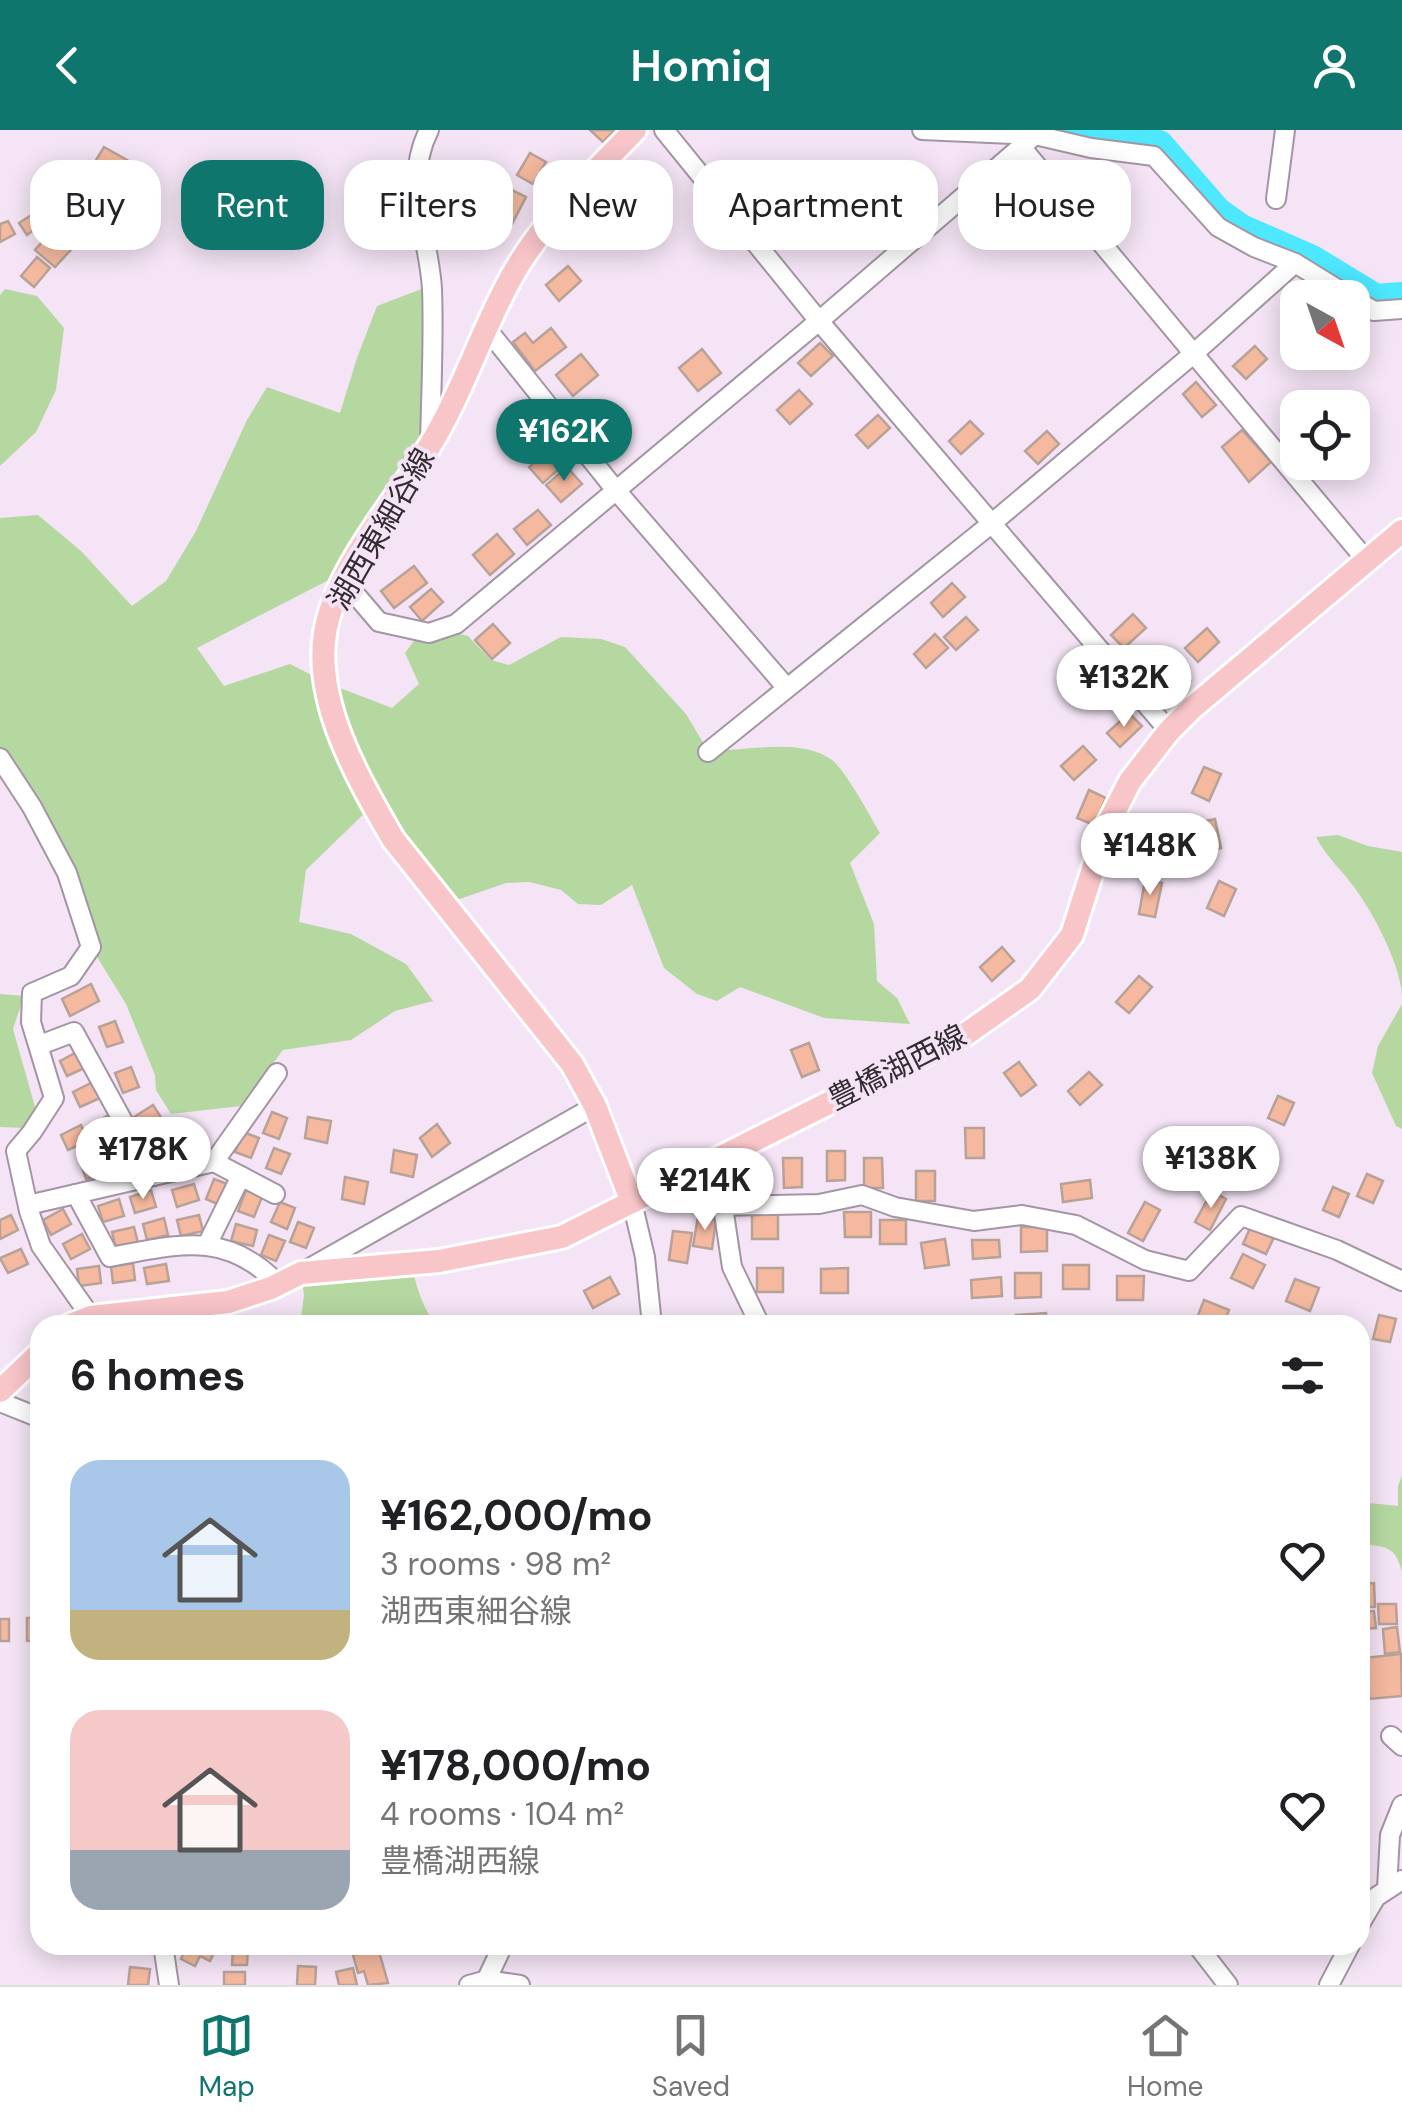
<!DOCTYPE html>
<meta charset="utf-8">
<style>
:root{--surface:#fff;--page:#f2f2f2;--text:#202124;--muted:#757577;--line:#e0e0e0;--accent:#0f766e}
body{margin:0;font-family:"DM Sans","Noto Sans JP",sans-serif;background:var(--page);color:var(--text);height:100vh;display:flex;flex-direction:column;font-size:38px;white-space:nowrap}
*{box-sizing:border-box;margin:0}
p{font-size:32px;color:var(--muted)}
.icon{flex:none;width:55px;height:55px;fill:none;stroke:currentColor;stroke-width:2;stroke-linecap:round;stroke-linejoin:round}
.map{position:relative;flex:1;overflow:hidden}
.details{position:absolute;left:30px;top:1185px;width:1340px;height:640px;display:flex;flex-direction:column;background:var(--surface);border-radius:30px;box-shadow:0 5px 25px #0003}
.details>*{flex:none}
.guide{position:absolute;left:30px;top:30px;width:1342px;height:90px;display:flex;gap:20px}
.needle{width:65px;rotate:140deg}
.tools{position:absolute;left:1280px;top:150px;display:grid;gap:20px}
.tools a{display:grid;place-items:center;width:90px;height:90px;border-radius:20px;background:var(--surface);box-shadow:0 5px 25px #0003;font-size:50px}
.price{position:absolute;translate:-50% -85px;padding:0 22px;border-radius:35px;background:#fff;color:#222;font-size:32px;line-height:65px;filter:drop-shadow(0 2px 5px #0008)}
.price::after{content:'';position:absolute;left:50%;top:60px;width:30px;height:22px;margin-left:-15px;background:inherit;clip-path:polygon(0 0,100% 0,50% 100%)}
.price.on{background:var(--accent);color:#fff}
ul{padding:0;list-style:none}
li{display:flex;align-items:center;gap:30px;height:250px;padding:0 40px}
li span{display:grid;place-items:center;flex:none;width:280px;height:200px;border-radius:30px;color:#555}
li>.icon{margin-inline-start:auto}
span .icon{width:120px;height:120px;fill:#fffc;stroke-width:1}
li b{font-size:42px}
h2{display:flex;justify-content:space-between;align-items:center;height:120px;padding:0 40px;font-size:42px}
.pill{padding:0 35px;border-radius:30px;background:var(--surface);box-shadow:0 5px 25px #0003;font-size:35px;line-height:90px}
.pill.on{background:var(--accent);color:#fff}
header{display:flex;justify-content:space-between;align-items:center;height:130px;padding:0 40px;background:var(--accent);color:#fff;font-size:45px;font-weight:600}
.tabs{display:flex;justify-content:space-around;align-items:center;height:140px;border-top:2px solid var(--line);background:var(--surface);font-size:28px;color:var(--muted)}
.tabs a{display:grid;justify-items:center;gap:5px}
.tabs .on{color:var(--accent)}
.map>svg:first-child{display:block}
.green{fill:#b5d8a1}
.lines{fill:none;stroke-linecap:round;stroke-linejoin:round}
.river{stroke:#4de7fe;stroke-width:30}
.building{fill:#f4b99f;stroke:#b8a298;stroke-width:2.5}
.minor-casing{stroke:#a495a5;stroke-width:22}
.major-casing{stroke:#fff;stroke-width:28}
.minor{stroke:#fff;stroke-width:18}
.major{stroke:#f8c5c9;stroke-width:22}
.labels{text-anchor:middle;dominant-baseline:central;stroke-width:8;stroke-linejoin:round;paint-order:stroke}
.street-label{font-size:30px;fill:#332d33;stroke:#f4e4f5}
</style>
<header><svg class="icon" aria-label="back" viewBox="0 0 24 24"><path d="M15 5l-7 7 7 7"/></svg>Homiq<svg class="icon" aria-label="person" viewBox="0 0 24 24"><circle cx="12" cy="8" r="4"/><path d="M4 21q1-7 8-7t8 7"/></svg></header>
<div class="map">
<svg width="1402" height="1855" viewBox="0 0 1402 1855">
<rect width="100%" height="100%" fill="#f4e4f5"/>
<g class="green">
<path d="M432,155L430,315L354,437L197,518L224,556L290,534L327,553L392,578L419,554L405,523L425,496L468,506L491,530L509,535L561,507L601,509L625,517L686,584L708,621C745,621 801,607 832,630C846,641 870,686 880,703L850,733L874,794L877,851L897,868L910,894L824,888L740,857L717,871L697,864L664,838L632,755L601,775L578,774L561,760L529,752L506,753L445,774L373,675L306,740L299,792L351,804L406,834L433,871L395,881L351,910L283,920L241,976L171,984L156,960L155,945L126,874L91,817L79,776L0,630V388L38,385L81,421L132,476L166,451L196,401L247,290L267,257L340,283L357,228L377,176Z"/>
<path d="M5,159L37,166L64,198L56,260L36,302L0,336V165Z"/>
<path d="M1338,705L1368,716L1402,722V864C1399,832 1374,784 1354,757C1340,738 1328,729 1316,707Z"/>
<path d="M0,864L24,866L13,899L35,977L25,998L0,997Z"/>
<path d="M1402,874V999L1396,996L1372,943L1378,916Z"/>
<path d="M410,1134C417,1154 422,1181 438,1195H300L304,1165L301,1143Z"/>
<path d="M1402,1345V1442C1395,1414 1385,1418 1360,1413V1372L1398,1376V1356Z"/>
</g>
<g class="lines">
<path class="river" d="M1048,0L1061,4L1141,10L1159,15L1217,82L1241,99L1312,130L1376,169L1402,167"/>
</g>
<g class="building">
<path d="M590,0H615L603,12Z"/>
<path d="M104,17L127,30L110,57L99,50L104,42L93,35Z"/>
<path d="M530,23L546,32L533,54L517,45Z"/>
<path d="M88,48L101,57L90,73L76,64Z"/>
<path d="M506,57L526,67L512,94L492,84Z"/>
<path d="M36,82L43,93L27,105L19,93Z"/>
<path d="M8,91L15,104L0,112V94Z"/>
<path d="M59,93L79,111L55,137L35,120Z"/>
<path d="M37,127L50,138L34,157L21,146Z"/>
<path d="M568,136L581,151L559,171L546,155Z"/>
<path d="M551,198L566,217L535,241L513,212L525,203L533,213Z"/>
<path d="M820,213L833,226L811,246L798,233Z"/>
<path d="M1255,216L1267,229L1246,249L1233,236Z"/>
<path d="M702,219L721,243L698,261L679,238Z"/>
<path d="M581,224L598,245L573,266L556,245Z"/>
<path d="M1196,252L1216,275L1202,287L1183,264Z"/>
<path d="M799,260L812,274L790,294L777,280Z"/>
<path d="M878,285L890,298L868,318L856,305Z"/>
<path d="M970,291L983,304L961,324L949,311Z"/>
<path d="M1242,300L1271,332L1249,352L1222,317Z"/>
<path d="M1047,301L1059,314L1038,334L1025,321Z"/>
<path d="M553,316L567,332L543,353L529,337Z"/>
<path d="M567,337L582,354L561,372L546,355Z"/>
<path d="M538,380L551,395L527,415L514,399Z"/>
<path d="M497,404L514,424L490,445L473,425Z"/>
<path d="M414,436L427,453L394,478L381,461Z"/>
<path d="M952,453L965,467L943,487L931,473Z"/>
<path d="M431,459L443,472L422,491L410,477Z"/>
<path d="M1133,484L1146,498L1124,518L1111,505Z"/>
<path d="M966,487L978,500L956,520L944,507Z"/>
<path d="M493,494L510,513L492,529L475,510Z"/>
<path d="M1207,498L1219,512L1198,532L1185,518Z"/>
<path d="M935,504L948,518L926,538L914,524Z"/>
<path d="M1177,538L1190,551L1168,571L1155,558Z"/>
<path d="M1129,583L1142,596L1120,617L1107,603Z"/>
<path d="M1083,616L1096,630L1074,650L1061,636Z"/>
<path d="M1204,637L1221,644L1209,671L1192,663Z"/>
<path d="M1089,660L1106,668L1094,695L1077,688Z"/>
<path d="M1215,689L1221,718L1203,722L1197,693Z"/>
<path d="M1187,710L1189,728L1159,731L1157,713Z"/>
<path d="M1145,750L1162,753L1155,787L1139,784Z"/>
<path d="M1219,751L1236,759L1224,786L1207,778Z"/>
<path d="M1002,817L1014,831L992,851L980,837Z"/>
<path d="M1139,846L1152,857L1129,883L1116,872Z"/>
<path d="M91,854L99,871L70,886L62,869Z"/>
<path d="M115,891L123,912L107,917L99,897Z"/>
<path d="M809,913L819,940L802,947L791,920Z"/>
<path d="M79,921L87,937L67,946L60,931Z"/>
<path d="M1019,932L1036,955L1021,966L1004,943Z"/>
<path d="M131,937L139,957L123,963L115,943Z"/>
<path d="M1089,942L1102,955L1080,975L1068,961Z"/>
<path d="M93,952L100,968L80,977L73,962Z"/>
<path d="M1278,966L1294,973L1284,995L1268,988Z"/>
<path d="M153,975L162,989L144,1001L134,987Z"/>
<path d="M272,982L287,988L279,1009L263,1003Z"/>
<path d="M113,983L120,999L100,1008L93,993Z"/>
<path d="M308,987L331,991L327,1013L305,1008Z"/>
<path d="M437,994L450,1013L432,1027L420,1008Z"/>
<path d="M81,995L88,1011L68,1020L61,1005Z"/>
<path d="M965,998H984V1028H966Z"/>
<path d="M1233,1000L1249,1007L1239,1030L1223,1023Z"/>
<path d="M175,1001L184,1015L166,1028L157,1014Z"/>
<path d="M243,1002L259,1008L251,1028L235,1022Z"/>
<path d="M1163,1007L1178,1016L1162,1046L1147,1038Z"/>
<path d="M118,1017L125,1038L86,1049L79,1028Z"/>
<path d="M274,1018L290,1024L281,1044L266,1038Z"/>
<path d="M394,1020L417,1025L413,1047L391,1042Z"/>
<path d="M827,1021H845V1050L827,1051Z"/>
<path d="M783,1028H802V1057L784,1058Z"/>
<path d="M864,1028H882L883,1058H864Z"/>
<rect x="916" y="1041" width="19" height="30"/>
<path d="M1367,1044L1383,1051L1373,1073L1357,1066Z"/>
<path d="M345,1047L368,1052L364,1074L342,1069Z"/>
<path d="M214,1049L230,1055L222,1076L206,1069Z"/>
<path d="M1090,1050L1092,1068L1063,1072L1061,1054Z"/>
<path d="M194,1054L199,1070L177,1077L172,1060Z"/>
<path d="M1333,1057L1349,1064L1339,1087L1323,1080Z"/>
<path d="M151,1060L156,1077L135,1083L130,1067Z"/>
<path d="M246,1060L262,1067L254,1087L238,1081Z"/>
<path d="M1212,1061L1226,1069L1210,1100L1195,1092Z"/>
<path d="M119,1069L124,1086L103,1092L98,1076Z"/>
<path d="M280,1072L295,1078L287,1099L271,1092Z"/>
<path d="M1145,1072L1160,1080L1143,1111L1128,1103Z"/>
<path d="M63,1079L71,1094L51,1105L43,1090Z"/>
<path d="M844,1082H871V1107H845Z"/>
<rect x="752" y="1084" width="26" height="25"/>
<path d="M11,1085L18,1100L0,1109V1090Z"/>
<path d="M199,1085L203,1101L181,1106L177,1090Z"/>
<path d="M698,1087L716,1090L712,1119L693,1116Z"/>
<path d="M164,1088L168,1105L147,1110L143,1094Z"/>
<rect x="880" y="1090" width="26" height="24"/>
<path d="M298,1092L314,1098L306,1118L290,1112Z"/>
<path d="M236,1094L257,1100L253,1116L231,1111Z"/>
<path d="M1251,1096L1274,1107L1266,1124L1243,1114Z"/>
<path d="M134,1097L138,1113L116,1119L112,1102Z"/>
<path d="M1021,1097H1047V1121L1021,1122Z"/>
<path d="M673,1101L692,1103L687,1133L669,1130Z"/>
<path d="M82,1104L90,1119L71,1129L63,1114Z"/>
<path d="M269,1105L285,1111L276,1131L261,1125Z"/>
<path d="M945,1109L949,1135L925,1138L921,1113Z"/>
<path d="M972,1110H999L1000,1127L973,1129Z"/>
<path d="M21,1119L28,1134L8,1143L0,1128Z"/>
<path d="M1243,1124L1265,1135L1253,1158L1231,1148Z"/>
<path d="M133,1133L135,1150L113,1153L111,1137Z"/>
<path d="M166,1134L169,1151L147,1154L144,1138Z"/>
<rect x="1063" y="1135" width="26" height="24"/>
<path d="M99,1136L101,1153L79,1156L77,1139Z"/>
<rect x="757" y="1138" width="26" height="24"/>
<path d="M848,1138V1163H821V1139Z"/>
<path d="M1015,1143H1041V1167L1015,1168Z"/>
<path d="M1117,1146H1144L1143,1170H1117Z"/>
<path d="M610,1147L619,1164L593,1178L584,1161Z"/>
<path d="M1001,1147L1002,1166L972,1168L971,1150Z"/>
<path d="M1295,1149L1319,1158L1310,1181L1286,1171Z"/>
<path d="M1204,1170L1229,1180L1223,1195L1195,1193Z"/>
<path d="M1046,1183V1195H1017L1016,1185Z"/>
<path d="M1379,1185L1396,1189L1390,1212L1373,1209Z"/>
<path d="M1374,1453L1375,1477H1361L1360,1454Z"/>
<path d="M1378,1474H1396L1397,1494H1379Z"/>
<path d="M1374,1481L1376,1498L1360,1499V1482Z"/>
<path d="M27,1488H40V1510L27,1511Z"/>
<rect x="0" y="1489" width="9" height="22"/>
<path d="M1397,1497L1400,1522L1385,1524L1383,1499Z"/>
<path d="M1401,1524L1402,1566L1369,1569V1563L1360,1564V1534H1364L1363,1528Z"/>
<path d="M182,1815H218L210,1831L200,1826L195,1836L181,1829L185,1820L180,1818Z"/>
<path d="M233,1818L248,1819L247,1835H232Z"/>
<path d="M378,1818L388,1853L368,1855L364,1841L358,1843L353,1825Z"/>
<path d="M298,1836L316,1837L315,1855H297Z"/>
<path d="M130,1837L150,1839L148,1855H128Z"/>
<path d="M353,1838L357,1855H339L336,1842Z"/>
<rect x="224" y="1842" width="21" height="13"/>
</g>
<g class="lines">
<g class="minor-casing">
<g id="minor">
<path d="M429,0C402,53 429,105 432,159C434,211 431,263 430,314"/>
<path d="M664,0L819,191L1169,601"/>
<path d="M922,0L1035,5L1091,18L1154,26L1218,97L1254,117L1295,133L1352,168"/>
<path d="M1022,18L1366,430"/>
<path d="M1276,69L1285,0"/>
<path d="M1352,168L1374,181L1402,179"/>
<path d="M487,199L614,358L786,557"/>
<path d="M344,451L379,492L429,503L456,494L819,191L1035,5"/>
<path d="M708,622L991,394L1192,225L1295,133"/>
<path d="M0,628L32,677L67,743L91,817L71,846L32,863L31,892L54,968L32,1002L16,1021L29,1081L41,1116L91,1187"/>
<path d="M40,915L74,902L153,1046"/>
<path d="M716,1030L732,1137L760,1195"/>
<path d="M214,1032L275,1064"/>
<path d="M76,1064L110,1127C177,1115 225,1099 278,1154"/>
<path d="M632,1072L645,1127L652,1195"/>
<path d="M28,1075L214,1032L277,943"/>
<path d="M721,1076L819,1074L862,1065L895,1077L974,1091L1022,1085L1076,1095L1145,1130L1189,1141L1241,1086L1337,1120L1402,1151"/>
<path d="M208,1113L241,1046"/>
<path d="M306,1140L595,976"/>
<path d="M174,1180L180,1195"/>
<path d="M0,1272L40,1288"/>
<path d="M1391,1606L1402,1616"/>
<path d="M1387,1758L1390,1705L1402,1675"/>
<path d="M1360,1794L1376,1767L1402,1750"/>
<path d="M163,1815L169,1855"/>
<path d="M1197,1815L1228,1855"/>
<path d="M469,1855L487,1850L520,1855"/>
<path d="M484,1855L503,1815"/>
<path d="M1329,1855L1350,1815"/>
</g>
</g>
<g class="major-casing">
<g id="major">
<path d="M632,1072L595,976L572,934L393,709C359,650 314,574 325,503C335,440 396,371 429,317C460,267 478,211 505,159C536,97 587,50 635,0"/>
<path d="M71,1195L91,1187L228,1172L271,1158L301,1143L439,1131L562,1107L966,904L1030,859L1072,805L1106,698L1130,651L1169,601L1192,578L1402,401"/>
<path d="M0,1261L40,1223"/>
</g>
</g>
<use href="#minor" class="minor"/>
<use href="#major" class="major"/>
</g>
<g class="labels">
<g class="street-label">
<text transform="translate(381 399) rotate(-60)">湖西東細谷線</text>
<text transform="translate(897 937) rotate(-27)">豊橋湖西線</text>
</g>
</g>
</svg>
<div class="tools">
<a><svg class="needle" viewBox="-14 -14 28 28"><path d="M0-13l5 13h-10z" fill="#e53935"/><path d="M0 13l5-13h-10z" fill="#757577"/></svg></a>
<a><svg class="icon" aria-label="locate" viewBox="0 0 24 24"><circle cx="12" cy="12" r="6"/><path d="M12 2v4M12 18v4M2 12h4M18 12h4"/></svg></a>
</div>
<b class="price on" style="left:564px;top:354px">¥162K</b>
<b class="price" style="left:1124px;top:600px">¥132K</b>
<b class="price" style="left:1150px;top:768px">¥148K</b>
<b class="price" style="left:143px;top:1072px">¥178K</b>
<b class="price" style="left:1211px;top:1081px">¥138K</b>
<b class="price" style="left:705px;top:1103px">¥214K</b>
<div class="guide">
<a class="pill">Buy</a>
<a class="pill on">Rent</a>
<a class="pill">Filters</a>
<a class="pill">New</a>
<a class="pill">Apartment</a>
<a class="pill">House</a>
</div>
<section class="details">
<h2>6 homes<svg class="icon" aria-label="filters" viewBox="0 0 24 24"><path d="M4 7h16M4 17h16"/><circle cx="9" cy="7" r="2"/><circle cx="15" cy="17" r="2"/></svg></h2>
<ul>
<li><span style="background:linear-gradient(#a9c7e8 75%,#c2b280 0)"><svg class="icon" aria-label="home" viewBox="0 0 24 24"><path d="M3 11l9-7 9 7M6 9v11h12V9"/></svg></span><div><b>¥162,000/mo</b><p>3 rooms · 98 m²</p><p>湖西東細谷線</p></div><svg class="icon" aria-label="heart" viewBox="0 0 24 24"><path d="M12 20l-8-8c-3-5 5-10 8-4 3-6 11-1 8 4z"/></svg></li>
<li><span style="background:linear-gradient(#f6c9c9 70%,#9aa5b1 0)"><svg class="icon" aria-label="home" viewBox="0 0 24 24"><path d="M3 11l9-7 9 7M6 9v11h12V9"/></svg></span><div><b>¥178,000/mo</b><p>4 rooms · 104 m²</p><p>豊橋湖西線</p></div><svg class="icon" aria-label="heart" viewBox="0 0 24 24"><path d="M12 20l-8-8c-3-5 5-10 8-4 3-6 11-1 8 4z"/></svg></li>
</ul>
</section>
</div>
<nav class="tabs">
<a class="on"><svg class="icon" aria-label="map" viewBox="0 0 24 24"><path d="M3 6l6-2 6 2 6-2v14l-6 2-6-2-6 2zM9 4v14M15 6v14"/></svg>Map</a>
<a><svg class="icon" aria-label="saved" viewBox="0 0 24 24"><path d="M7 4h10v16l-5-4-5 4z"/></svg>Saved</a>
<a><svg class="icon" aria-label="home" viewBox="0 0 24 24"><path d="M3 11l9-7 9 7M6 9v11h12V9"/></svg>Home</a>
</nav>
